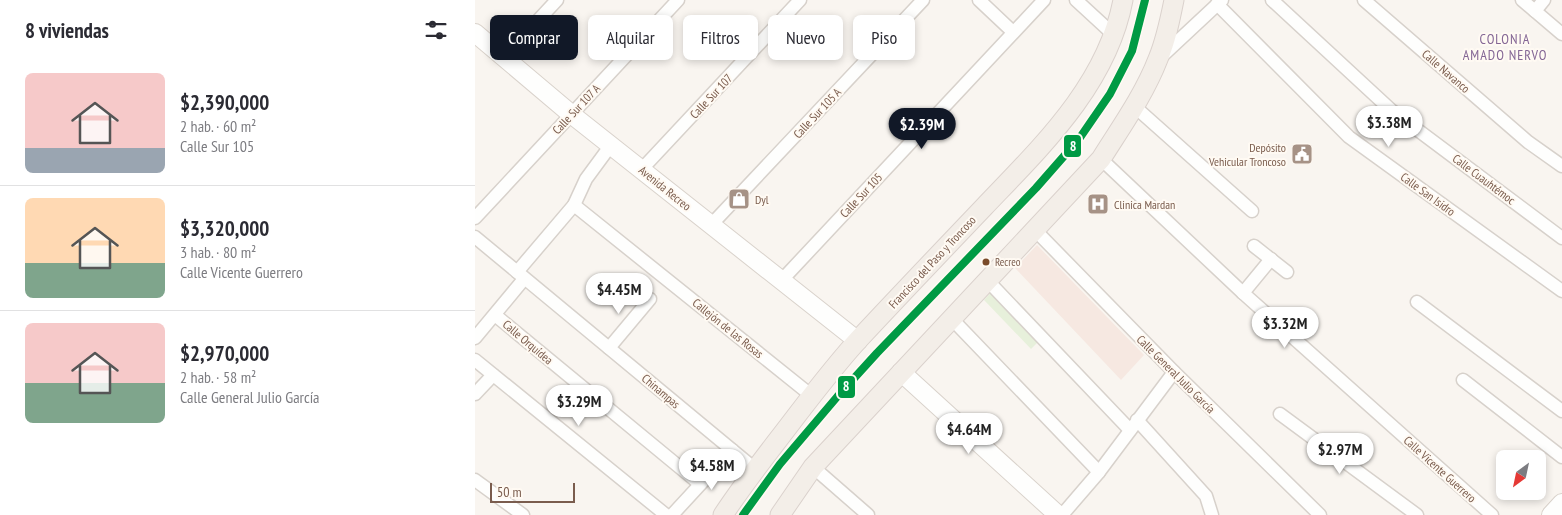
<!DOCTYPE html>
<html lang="es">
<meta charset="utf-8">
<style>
:root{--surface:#fff;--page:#f2f2f3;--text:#2b2b33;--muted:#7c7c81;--line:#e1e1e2;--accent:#111827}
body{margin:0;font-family:"PT Sans Narrow",sans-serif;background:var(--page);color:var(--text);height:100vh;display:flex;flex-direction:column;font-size:19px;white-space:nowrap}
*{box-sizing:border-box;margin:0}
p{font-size:16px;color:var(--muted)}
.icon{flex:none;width:28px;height:28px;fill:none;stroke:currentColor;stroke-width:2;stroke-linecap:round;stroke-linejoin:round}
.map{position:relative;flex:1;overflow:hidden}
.panel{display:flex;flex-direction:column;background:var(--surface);width:475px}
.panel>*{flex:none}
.banner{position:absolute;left:15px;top:15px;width:475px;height:45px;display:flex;gap:10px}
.needle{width:32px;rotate:213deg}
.buttons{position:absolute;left:1021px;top:450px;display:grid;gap:10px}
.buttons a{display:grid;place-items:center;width:50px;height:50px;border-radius:8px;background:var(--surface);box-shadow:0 2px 8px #0003;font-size:25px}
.scale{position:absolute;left:15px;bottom:12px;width:85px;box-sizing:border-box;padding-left:5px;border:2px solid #7a5c4d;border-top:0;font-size:14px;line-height:18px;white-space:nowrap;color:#7a5c4d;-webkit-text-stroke:4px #fffaf3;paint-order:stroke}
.price{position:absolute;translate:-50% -42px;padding:0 11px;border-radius:18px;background:#fff;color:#222;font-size:16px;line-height:32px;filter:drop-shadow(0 1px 2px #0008)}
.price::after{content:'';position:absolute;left:50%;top:30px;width:15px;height:11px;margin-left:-8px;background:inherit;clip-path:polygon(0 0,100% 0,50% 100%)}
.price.selected{background:var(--accent);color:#fff}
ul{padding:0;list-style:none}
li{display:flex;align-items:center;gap:15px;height:125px;padding:0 25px}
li+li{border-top:1px solid var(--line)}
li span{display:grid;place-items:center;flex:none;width:140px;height:100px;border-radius:8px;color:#555}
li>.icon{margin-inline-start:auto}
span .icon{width:60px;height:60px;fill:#fffc;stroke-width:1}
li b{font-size:21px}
h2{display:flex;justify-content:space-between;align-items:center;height:60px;padding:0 25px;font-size:21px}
.chip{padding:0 18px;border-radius:8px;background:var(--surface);box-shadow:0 2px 8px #0003;font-size:18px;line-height:45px}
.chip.selected{background:var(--accent);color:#fff}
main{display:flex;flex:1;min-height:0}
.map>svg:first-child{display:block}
.commercial{fill:#f6e8e1}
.green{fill:#e7f0db}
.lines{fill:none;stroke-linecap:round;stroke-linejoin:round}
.street-casing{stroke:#d7d1cb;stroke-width:15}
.secondary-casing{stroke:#d9d2cb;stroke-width:20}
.primary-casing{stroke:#dad1cc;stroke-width:21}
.street{stroke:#fefefd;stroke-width:12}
.secondary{stroke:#fefefd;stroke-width:18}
.primary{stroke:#f3eee8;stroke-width:19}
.metro-1-casing{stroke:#fffaf3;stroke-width:11}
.metro-1{stroke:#009a44;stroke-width:8}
.bus-dot{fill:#7a4b2a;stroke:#fffaf3;stroke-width:2}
.labels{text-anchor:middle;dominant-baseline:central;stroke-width:4;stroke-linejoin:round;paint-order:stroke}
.bus-label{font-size:11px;fill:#7a5c4d;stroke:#fffaf3;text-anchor:start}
.street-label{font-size:12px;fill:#7a5c4d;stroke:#fffaf3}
.poi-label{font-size:12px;fill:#7a5c4d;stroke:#fffaf3;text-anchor:start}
.neighbourhood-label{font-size:14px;letter-spacing:1px;fill:#846695;stroke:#fffaf3}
.line-badge{stroke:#fffaf3;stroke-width:2}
.badge-label{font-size:14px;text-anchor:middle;font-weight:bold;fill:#fff}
</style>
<main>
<section class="panel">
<h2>8 viviendas<svg class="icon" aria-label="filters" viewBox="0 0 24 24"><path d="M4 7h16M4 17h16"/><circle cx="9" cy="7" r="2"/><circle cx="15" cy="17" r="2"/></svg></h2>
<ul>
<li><span style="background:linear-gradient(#f6c9c9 75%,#9aa5b1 0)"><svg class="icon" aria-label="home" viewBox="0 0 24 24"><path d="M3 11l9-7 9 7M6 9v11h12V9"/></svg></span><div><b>$2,390,000</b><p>2 hab. · 60 m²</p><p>Calle Sur 105</p></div></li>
<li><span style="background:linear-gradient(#ffd9b3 65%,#7fa58c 0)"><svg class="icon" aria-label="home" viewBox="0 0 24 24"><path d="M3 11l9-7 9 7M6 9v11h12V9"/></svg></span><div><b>$3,320,000</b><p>3 hab. · 80 m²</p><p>Calle Vicente Guerrero</p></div></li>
<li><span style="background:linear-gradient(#f6c9c9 60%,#7fa58c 0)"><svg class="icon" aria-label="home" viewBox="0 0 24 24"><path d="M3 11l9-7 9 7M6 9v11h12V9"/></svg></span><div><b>$2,970,000</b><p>2 hab. · 58 m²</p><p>Calle General Julio García</p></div></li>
</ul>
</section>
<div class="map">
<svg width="1087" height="515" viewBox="0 0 1087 515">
<rect width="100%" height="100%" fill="#f9f5f0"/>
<path class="commercial" d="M562,245L669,355L646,380L540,268Z"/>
<path class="green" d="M518,290L566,339L556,349L509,300Z"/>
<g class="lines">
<g class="street-casing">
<g id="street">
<path d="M504,0L538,32"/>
<path d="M601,0L639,35"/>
<path d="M797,0L916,110L1087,238"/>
<path d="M889,0L1053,142L1087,166"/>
<path d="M1047,0L1087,34"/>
<path d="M742,4L874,137L1087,291"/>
<path d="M1060,11L1069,0"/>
<path d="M687,56L747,0"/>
<path d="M29,57L82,0"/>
<path d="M659,106L777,211"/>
<path d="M626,159L768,293L1017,515"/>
<path d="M167,169L325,0"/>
<path d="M99,205L337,396"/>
<path d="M0,218L203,0"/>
<path d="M236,225L448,0"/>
<path d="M560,230L699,372L845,515"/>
<path d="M0,237L280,469"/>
<path d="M779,246L812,272"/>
<path d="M42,272L99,205L111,179L136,145"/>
<path d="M512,280L655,430"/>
<path d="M306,281L569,0"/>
<path d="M768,293L796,259"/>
<path d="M942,302L1087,411"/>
<path d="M20,315L225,484"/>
<path d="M476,318L624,472"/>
<path d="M0,338L49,279"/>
<path d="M134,348L175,299"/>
<path d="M0,360L191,515"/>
<path d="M988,380L1087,457"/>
<path d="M0,394L18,375"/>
<path d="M805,414L942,515"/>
<path d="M662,420L731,496L737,515"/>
<path d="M338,467L393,515"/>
<path d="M0,480L48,515"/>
<path d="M197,515L257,450"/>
<path d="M587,515L624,472L699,372"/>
</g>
</g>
<g class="secondary-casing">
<g id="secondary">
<path d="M0,33L96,114L383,341"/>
<path d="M426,372L583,515"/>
<path d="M1076,515L1087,503"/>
</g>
</g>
<g class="primary-casing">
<g id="primary">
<path d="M248,515C271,480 297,448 322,415C342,389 362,363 384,339C426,294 467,251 509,207C566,147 632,85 648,0"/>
<path d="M305,515L338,467L626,159C646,127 669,95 683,59C691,40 695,20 699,0"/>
</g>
</g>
<use href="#street" class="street"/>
<use href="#secondary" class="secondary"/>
<use href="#primary" class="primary"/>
<g class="metro-1-casing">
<path id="metro-1" d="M268,515L305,464L362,397L402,353L561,188L604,139L635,94L657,51L670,0"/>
</g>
<use href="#metro-1" class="metro-1"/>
</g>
<defs>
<g id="civic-square" transform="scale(1.125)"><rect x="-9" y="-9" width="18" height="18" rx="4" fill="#a69286" stroke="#fffaf3"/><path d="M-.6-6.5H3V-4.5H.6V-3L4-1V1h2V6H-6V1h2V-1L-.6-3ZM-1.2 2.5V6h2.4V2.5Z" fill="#fff"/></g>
<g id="shop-square" transform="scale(1.125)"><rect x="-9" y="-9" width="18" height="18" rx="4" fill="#a69286" stroke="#fffaf3"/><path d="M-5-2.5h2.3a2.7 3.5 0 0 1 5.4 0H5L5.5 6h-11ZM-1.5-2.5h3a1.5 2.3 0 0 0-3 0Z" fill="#fff"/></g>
<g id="hospital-square" transform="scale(1.125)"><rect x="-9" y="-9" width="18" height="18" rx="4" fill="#a69286" stroke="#fffaf3"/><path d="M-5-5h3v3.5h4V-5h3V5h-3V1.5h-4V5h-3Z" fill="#fff"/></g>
</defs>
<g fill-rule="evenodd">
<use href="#civic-square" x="827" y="154"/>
<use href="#shop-square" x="264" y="199"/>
<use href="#hospital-square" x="623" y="204"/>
</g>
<circle class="bus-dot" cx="511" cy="262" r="4.5"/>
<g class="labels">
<g class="bus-label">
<text x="520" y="262">Recreo</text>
</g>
<g class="street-label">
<text transform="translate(971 71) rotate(41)">Calle Navanco</text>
<text transform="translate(236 96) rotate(-47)">Calle Sur 107</text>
<text transform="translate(101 109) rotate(-47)">Calle Sur 107 A</text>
<text transform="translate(342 113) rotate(-47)">Calle Sur 105 A</text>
<text transform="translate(1009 179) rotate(37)">Calle Cuauhtémoc</text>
<text transform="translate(190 188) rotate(39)">Avenida Recreo</text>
<text transform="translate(953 194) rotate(36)">Calle San Isidro</text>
<text transform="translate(386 195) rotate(-47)">Calle Sur 105</text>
<text transform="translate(457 262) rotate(-47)">Francisco del Paso y Troncoso</text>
<text transform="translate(253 328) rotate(39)">Callejón de las Rosas</text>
<text transform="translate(53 342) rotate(40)">Calle Orquídea</text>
<text transform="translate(701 374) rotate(45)">Calle General Julio García</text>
<text transform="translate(186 391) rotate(40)">Chinampas</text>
<text transform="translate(965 469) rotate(42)">Calle Vicente Guerrero</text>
</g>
<g class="poi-label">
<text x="811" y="147" text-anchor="end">Depósito<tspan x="811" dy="14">Vehicular Troncoso</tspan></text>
<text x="280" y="199">Dyl</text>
<text x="639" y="204">Clinica Mardan</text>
</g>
<g class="neighbourhood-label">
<text x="1030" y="39">COLONIA<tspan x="1030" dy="16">AMADO NERVO</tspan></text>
</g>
</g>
<g class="line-badge">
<rect x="588" y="134" width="19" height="24" rx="5" fill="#009a44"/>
<rect x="362" y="375" width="19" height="24" rx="5" fill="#009a44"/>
</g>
<g class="badge-label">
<text x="598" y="151">8</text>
<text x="371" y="391">8</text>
</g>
</svg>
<div class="buttons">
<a><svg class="needle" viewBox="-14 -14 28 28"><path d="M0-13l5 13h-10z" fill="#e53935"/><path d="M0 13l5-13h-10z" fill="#7c7c81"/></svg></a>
</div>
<div class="scale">50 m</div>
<b class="price" style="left:914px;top:148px">$3.38M</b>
<b class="price selected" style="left:447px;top:150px">$2.39M</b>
<b class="price" style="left:144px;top:315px">$4.45M</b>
<b class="price" style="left:810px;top:349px">$3.32M</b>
<b class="price" style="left:104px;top:427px">$3.29M</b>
<b class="price" style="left:494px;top:455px">$4.64M</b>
<b class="price" style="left:865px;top:475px">$2.97M</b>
<b class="price" style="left:237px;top:491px">$4.58M</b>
<div class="banner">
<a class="chip selected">Comprar</a>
<a class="chip">Alquilar</a>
<a class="chip">Filtros</a>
<a class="chip">Nuevo</a>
<a class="chip">Piso</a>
</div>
</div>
</main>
